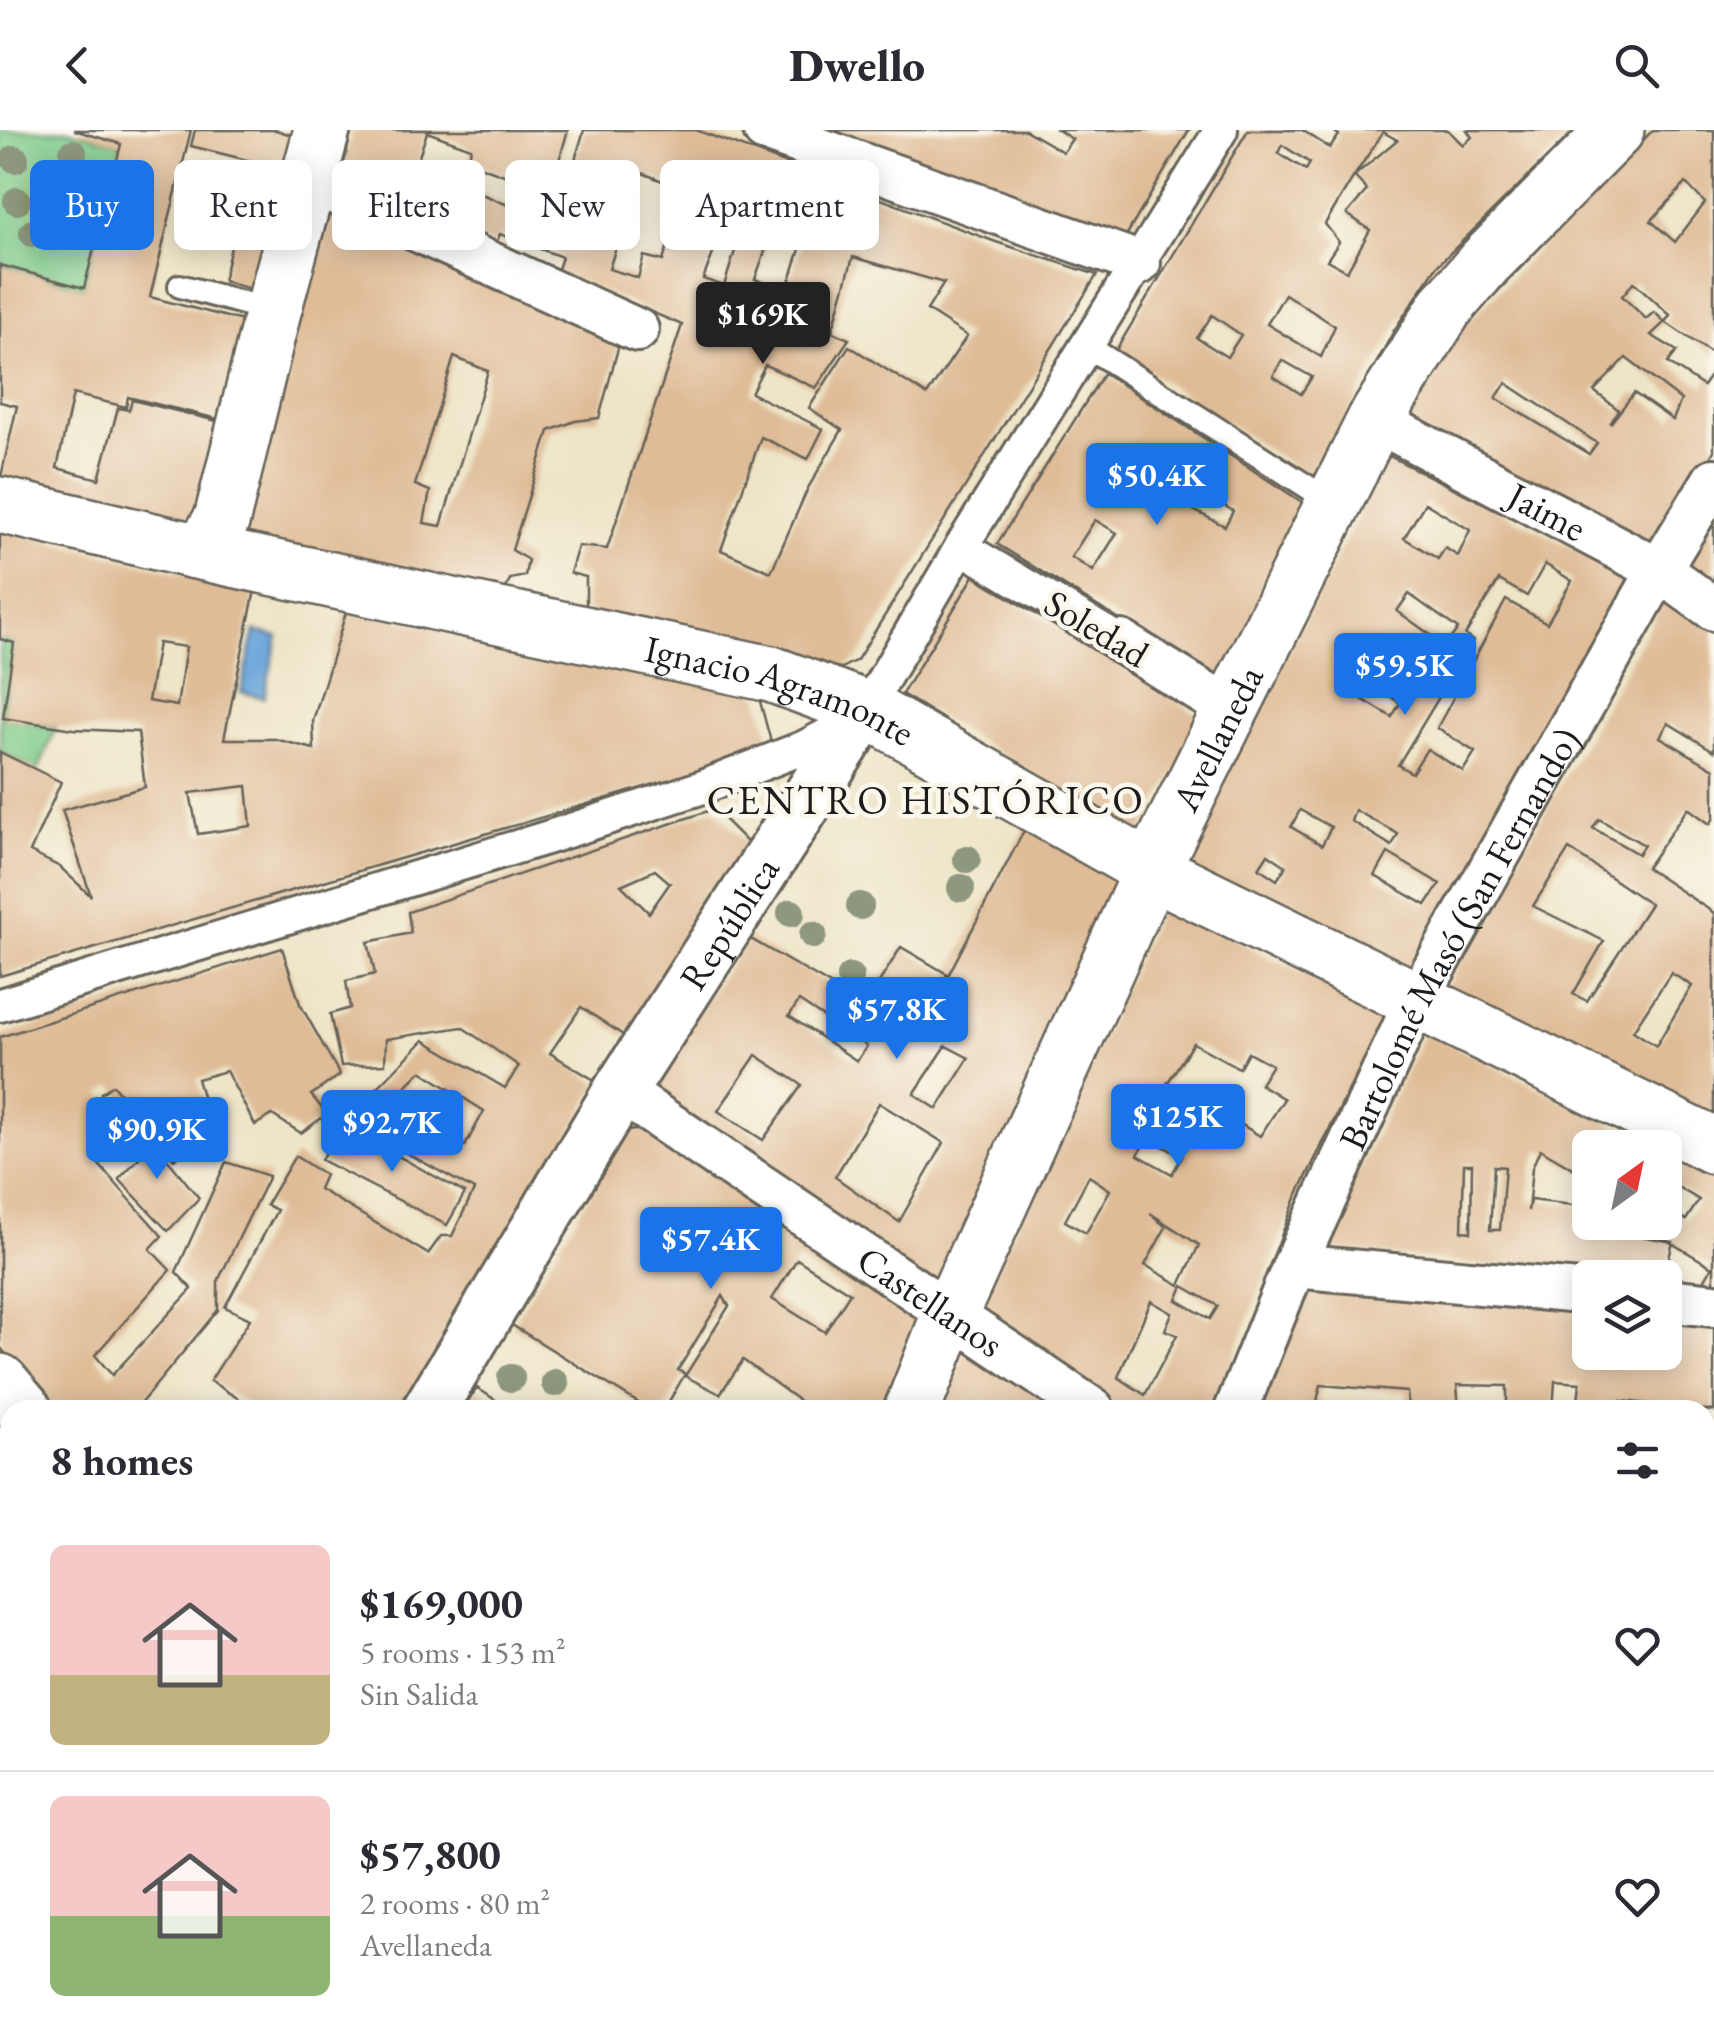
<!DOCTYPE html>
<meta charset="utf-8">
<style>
:root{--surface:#fff;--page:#f7f7f7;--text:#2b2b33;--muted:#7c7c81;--line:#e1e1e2;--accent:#1a73e8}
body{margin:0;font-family:"EB Garamond",serif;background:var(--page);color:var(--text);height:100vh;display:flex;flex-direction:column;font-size:38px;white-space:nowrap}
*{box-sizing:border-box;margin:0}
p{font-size:32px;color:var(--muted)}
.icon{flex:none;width:55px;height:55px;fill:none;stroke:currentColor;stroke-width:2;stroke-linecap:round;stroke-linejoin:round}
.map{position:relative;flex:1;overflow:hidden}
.panel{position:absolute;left:0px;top:1270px;width:1715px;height:642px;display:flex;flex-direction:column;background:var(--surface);border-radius:30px 30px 0 0;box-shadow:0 5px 25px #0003}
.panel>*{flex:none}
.guide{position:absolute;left:30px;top:30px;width:1000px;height:90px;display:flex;gap:20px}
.needle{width:65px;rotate:33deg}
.buttons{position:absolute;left:1572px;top:1000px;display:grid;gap:20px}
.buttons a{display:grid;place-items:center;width:110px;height:110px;border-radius:15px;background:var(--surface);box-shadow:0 5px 25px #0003;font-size:50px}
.price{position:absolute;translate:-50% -85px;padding:0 22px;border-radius:10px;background:var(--accent);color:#fff;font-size:32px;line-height:65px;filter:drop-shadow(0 2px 5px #0008)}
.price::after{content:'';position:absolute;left:50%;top:60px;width:30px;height:22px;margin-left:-15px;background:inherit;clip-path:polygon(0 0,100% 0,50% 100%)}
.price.selected{background:#222;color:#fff}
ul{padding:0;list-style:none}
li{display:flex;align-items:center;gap:30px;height:250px;padding:0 50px}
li+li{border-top:2px solid var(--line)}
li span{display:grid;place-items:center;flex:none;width:280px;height:200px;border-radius:15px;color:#555}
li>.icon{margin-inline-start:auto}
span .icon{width:120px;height:120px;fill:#fffc;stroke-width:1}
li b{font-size:42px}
h2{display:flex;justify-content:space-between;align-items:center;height:120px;padding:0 50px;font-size:42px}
.chip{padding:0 35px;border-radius:15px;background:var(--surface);box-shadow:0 5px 25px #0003;font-size:35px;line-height:90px}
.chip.selected{background:var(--accent);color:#fff}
header{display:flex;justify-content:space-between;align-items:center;height:130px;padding:0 50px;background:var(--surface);font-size:45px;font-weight:800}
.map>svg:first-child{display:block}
.green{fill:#7bc989;stroke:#4c7252;stroke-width:2.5}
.water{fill:#6ca6db;stroke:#44617c;stroke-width:2.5}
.building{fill:#dfbc97;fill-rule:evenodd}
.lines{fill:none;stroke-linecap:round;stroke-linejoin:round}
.service-casing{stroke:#666258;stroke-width:28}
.pedestrian-casing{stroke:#666258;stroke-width:38}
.minor-casing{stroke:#666258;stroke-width:48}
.tertiary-casing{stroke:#666258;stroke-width:58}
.secondary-casing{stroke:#666258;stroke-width:60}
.primary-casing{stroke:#666258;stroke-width:60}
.service{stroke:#fff;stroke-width:22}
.pedestrian{stroke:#fff;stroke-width:32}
.minor{stroke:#fff;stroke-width:42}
.tertiary{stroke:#fff;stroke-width:52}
.secondary{stroke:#fff;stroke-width:55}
.primary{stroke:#fff;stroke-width:55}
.tree{fill:#8d987e}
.labels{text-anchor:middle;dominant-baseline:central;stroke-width:9;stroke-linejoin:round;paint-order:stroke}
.street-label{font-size:38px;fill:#1c1c1c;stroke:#fbf7ec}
.neighbourhood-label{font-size:40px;letter-spacing:2.5px;fill:#1c1c1c;stroke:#fbf7ec}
</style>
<header><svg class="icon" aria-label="back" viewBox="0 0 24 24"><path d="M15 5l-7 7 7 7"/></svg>Dwello<svg class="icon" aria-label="search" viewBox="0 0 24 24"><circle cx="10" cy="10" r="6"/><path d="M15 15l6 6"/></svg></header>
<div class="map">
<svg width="1714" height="1911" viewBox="0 0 1714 1911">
<rect width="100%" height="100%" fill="#fbf7ec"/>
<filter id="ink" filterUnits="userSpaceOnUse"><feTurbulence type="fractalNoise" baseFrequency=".01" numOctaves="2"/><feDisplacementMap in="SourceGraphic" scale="20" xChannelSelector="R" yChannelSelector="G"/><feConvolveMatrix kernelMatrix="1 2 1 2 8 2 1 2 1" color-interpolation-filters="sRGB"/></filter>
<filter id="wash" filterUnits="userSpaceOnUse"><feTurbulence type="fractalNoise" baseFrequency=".0048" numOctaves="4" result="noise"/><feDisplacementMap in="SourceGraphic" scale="40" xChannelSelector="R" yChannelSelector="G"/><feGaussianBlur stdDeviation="2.25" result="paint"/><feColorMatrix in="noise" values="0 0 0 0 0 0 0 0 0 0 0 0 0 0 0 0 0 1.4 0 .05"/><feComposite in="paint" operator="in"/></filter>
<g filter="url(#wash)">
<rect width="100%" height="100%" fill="#eee5c8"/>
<g class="green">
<path d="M0,0H69L121,14L84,158L0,135Z"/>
<path d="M0,509L14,513L3,588L56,597L38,641L0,622Z"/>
</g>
<path class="water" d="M255,501L278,507L264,568L241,562Z"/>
<g id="blocks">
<g class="building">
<path d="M74,0H191L150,167L258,195L234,293L128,267L126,277L73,264L57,338L99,349L118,278L129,280L132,270L233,295L211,370L179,401L0,351L17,276L0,272V135L84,158L121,14Z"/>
<path d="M195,0H276L298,7L257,161L223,151L251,31L191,16Z"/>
<path d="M352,0H568L544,82L573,94L594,34L575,30L584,0H696L996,112L1097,145L857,530L841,538L673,505L586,481V447L570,443L578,416L607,419L682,195L557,142L562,127L500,104L495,115L340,49ZM427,2L471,18L468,32L529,54L524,71L512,66L510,76L416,36ZM640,42L685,60L663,131L644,126L638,148L609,139ZM724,96L741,102L724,156L703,149ZM772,102L802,113L786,162L755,149ZM853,127L944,153L927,180L967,206L927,265L849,216L809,278L842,300L808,358L771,442L721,420L761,307L808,329L823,299L751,263L765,235L816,258L849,209L832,202Z"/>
<path d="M807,0H1025L1063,22L1072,9L1058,0H1189L1120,116Z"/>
<path d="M1248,0H1302L1330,18L1339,5L1332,0H1448L1463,15L1472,7L1467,0H1575L1437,136L1395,199L1313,349L1116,220ZM1383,2L1397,10L1354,46L1367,60L1347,84L1370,100L1347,141L1327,130L1339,112L1325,94L1351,51ZM1282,15L1310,33L1306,40L1278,23ZM1285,164L1335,196L1321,227L1267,194ZM1212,185L1241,205L1227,227L1197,208ZM1282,230L1312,247L1301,264L1273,246Z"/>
<path d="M1653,0H1714V225L1665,192L1670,185L1634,152L1622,166L1646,189L1654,182L1665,192L1651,205L1677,221L1668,233L1703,256L1714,240V321L1650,423L1403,293L1452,209ZM1686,53L1705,73L1675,112L1651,91ZM1626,228L1681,270L1673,290L1634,263L1610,294L1619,280L1594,261ZM1506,253L1597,313L1589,324L1496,268Z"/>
<path d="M329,85L620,211L599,288L575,291L549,301L512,420L528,430L525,446L510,449L502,468L233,411ZM454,227L488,241L441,396L424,393L430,361L415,355Z"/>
<path d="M1104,243L1308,376L1223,554L997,414ZM1175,346L1233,381L1225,396L1163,365ZM1095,390L1117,403L1093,441L1071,427Z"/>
<path d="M1389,326L1637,450L1408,851L1195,743L1187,717ZM1425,373L1470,400L1458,426L1445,418L1438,429L1404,408ZM1545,434L1572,451L1547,493L1506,470L1437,598L1475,622L1463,641L1427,619L1412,643L1398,635L1473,511L1465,505L1499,450L1527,466ZM1409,464L1458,499L1445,515L1397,481ZM1367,551L1400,573L1392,587L1357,566ZM1300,680L1331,697L1322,715L1291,697ZM1355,680L1398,704L1392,716L1351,691ZM1388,723L1440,754L1426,775L1375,746ZM1268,724L1286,736L1277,750L1259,738Z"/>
<path d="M1714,385V464L1680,442Z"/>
<path d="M0,400L255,460L224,609H275L314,619L313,591L347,479L758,564L771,612L676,648L0,846V622L61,652L30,722L60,737L91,766L62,680L145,657L138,602L73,599L3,588L14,513L0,509ZM158,513L186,517L177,576L148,571ZM247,656L251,696L198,704L190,663Z"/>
<path d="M974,446L1205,589L1138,707L902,564Z"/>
<path d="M1667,465L1714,498V621L1668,593L1660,607L1714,639V688L1710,694L1688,678L1646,738L1714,783V996L1441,866ZM1599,689L1644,715L1638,724L1593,698ZM1569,719L1650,774L1587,871L1573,864L1604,811L1533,776ZM1671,843L1692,856L1656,916L1633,901Z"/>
<path d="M714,679L756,721L626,907L581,877L550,923L599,953L410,1280H257L210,1251L250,1189L225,1177L277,1080L266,1075L295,1026L325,1045L319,1059L428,1124L441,1106H452L474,1060L346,990L424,910L505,958L519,936L462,897L386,909L385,934L341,936L330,884L350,878L346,851L375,844L368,812L411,803L408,782ZM655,740L670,753L649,783L621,755ZM421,941L484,981L465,1016L390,972Z"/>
<path d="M1027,695L1127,752L941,1161L643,963L749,808L865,875L901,817L947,844L911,908L933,874ZM799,871L867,916L857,931L789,886ZM946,916L969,928L937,979L914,964ZM756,925L802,955L763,1010L718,981ZM879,973L944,1013L899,1092L835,1047Z"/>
<path d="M1171,777L1385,886L1296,1068L1213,1280H1118L977,1183L1158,783ZM1193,913L1239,938L1248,922L1272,935L1260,954L1284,969L1260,1006L1213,977L1197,1003L1154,974ZM1147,1007L1182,1027L1172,1044L1138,1025ZM1089,1046L1110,1060L1086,1103L1065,1091ZM1150,1083L1199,1115L1180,1155L1145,1135L1166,1097ZM1183,1156L1218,1176L1210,1189L1177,1170ZM1151,1171L1172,1183L1165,1200L1177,1205L1145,1265L1118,1247Z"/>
<path d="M282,818L300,874L340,945L311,965L327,984L301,1003L272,985L255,995L226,941L197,949L211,996L174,1029L113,955L101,963L126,1003L94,1029L162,1106L150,1119L170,1140L95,1225L112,1245L192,1159L176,1142L226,1032L269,1046L218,1151V1180L135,1280H53L0,1217V907Z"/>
<path d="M1425,902L1660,1018H1590V1048L1540,1019L1532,1038L1528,1081L1530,1070L1590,1077V1092H1613L1612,1101L1673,1112L1664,1148L1556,1143L1321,1118ZM1464,1034H1472L1471,1102L1462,1101ZM1494,1036L1505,1037L1500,1100H1490Z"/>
<path d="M340,994L465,1063L447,1095L321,1030Z"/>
<path d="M141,997L199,1068L168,1101L119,1049L139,1028L126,1013Z"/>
<path d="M643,999L923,1179L881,1280H812L743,1230L720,1264L685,1246L729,1176L723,1166L678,1240L685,1244L664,1280H650L512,1195L628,1001ZM797,1129L850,1163L825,1202L772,1169Z"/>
<path d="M1665,1020L1714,1044V1162L1699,1160L1712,1137L1636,1092H1665ZM1676,1056L1699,1070L1686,1090L1666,1078Z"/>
<path d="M1303,1157L1590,1176V1222H1665V1183L1714,1187V1281L1621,1271L1620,1280H1577L1580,1253L1555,1251L1553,1280H1507V1256L1457,1255L1459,1280H1408L1407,1262L1321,1255L1317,1271L1347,1280H1256Z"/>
<path d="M968,1215L1066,1280H942Z"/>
<path d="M477,1258L511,1280H462Z"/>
<path d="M0,1294L10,1304V1578L0,1568Z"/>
<path d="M1714,1336V1394L1705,1405V1345Z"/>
<path d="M1714,1450V1593L1705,1602V1459Z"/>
<path d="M1705,1711L1714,1716V1758L1705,1753Z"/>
<path d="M0,1726L10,1733V1902H31L26,1911H0Z"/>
<path d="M1714,1859V1911H1625L1638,1902H1705V1864Z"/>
<path d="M74,1902H121L116,1911H70Z"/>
<path d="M173,1902H248L243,1911H186Z"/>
<path d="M333,1902H445L450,1911H318Z"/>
<path d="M502,1902H632L630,1911H507Z"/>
<path d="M634,1902H686L684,1911H632Z"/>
<path d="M727,1902H823L822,1909L801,1905L800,1911H725Z"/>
<path d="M877,1902H928L925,1911H874Z"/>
<path d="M972,1902H1042L1053,1911H968Z"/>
<path d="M1098,1902H1178L1186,1911H1111Z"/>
<path d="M1201,1902H1242L1250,1911H1192Z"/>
<path d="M1310,1902H1556L1542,1911H1298Z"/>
</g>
</g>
</g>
<g filter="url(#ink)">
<use href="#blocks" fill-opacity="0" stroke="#666258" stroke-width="2.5"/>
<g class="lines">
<g class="service-casing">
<g id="service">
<path d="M180,156L273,181"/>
<path d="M1087,216L1333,373"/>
</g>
</g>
<g class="pedestrian-casing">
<g id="pedestrian">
<path d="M961,417L1121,512"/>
<path d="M0,875L549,707L703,657L805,617L837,600L866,579L961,417L1221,0"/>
</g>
</g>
<g class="minor-casing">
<g id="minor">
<path d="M765,0L1139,133"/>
<path d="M307,50L637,200"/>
<path id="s1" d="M1375,290L1659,440L1714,479"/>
<path d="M1121,512L1231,580"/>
<path id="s2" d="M620,961L1093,1280"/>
<path d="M1294,1136L1590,1163"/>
<path d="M1665,1170L1714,1175"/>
<path id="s3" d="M1236,1280L1294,1136L1416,871L1659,440L1714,350"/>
<path d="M1705,1433L1714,1423"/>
<path d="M1705,1772L1714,1778"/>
<path d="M1073,1902L1085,1911"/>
<path d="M942,1911L945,1902"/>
</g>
</g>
<g class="tertiary-casing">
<g id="tertiary">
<path id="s4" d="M429,1280L620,961L866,579"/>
<path d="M51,1911L56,1902"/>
</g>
</g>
<g class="secondary-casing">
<g id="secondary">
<path id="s5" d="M0,375L191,420L771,544L866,579L1151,740L1714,1016"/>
<path d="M191,420L209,411L222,389L273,181L322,0"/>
<path d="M0,1252L24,1280"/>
<path d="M1705,1834L1714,1828"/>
<path d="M484,1902L489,1911"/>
<path d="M1579,1911L1593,1902"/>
</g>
</g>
<g class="primary-casing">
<g id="primary">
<path id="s6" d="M912,1280L950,1184L1151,740L1375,290L1445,178L1484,133L1616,0"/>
<path d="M705,1911L707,1902"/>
</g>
</g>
<use href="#service" class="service"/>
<use href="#pedestrian" class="pedestrian"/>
<use href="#minor" class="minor"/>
<use href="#tertiary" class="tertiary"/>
<use href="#secondary" class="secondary"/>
<use href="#primary" class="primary"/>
</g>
<g class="tree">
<circle cx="73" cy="23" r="14"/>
<circle cx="15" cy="29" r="14"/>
<circle cx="103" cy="45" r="14"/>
<circle cx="228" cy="60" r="14"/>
<circle cx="17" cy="71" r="14"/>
<circle cx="77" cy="78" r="14"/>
<circle cx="33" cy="103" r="14"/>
<circle cx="967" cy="729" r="14"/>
<circle cx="961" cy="758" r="14"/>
<circle cx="860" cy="776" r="14"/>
<circle cx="791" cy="783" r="14"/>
<circle cx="813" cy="805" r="14"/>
<circle cx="850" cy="847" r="14"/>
<circle cx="511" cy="1248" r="14"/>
<circle cx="555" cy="1253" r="14"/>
</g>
</g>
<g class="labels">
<g class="street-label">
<text stroke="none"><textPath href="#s1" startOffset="195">Jaime</textPath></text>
<text transform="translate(1097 498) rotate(31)">Soledad</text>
<text stroke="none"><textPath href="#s5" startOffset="802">Ignacio Agramonte</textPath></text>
<text stroke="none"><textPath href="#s6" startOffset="738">Avellaneda</textPath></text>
<text stroke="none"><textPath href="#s4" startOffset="572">República</textPath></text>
<text stroke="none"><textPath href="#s3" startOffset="522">Bartolomé Masó (San Fernando)</textPath></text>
<text stroke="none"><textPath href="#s2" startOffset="375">Castellanos</textPath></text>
</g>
<g class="neighbourhood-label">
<text x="926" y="670">CENTRO HISTÓRICO</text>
</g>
</g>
</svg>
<div class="buttons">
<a><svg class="needle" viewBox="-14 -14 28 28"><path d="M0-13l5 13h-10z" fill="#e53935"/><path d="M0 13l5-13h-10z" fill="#7c7c81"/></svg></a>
<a><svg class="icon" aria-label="layers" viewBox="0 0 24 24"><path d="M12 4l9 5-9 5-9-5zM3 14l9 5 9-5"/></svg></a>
</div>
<b class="price selected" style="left:763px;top:237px">$169K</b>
<b class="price" style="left:1157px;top:398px">$50.4K</b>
<b class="price" style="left:1405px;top:588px">$59.5K</b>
<b class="price" style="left:897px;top:932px">$57.8K</b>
<b class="price" style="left:1178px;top:1039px">$125K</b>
<b class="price" style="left:392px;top:1045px">$92.7K</b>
<b class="price" style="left:157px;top:1052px">$90.9K</b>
<b class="price" style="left:711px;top:1162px">$57.4K</b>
<div class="guide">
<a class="chip selected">Buy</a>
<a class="chip">Rent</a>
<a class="chip">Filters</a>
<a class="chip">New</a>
<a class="chip">Apartment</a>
</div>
<section class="panel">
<h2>8 homes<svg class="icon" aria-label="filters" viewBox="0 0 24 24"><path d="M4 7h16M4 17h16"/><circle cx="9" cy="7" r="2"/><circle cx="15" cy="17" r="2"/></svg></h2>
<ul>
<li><span style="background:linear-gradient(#f6c9c9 65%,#c2b280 0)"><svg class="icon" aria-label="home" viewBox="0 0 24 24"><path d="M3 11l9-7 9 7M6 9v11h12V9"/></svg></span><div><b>$169,000</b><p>5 rooms · 153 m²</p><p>Sin Salida</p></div><svg class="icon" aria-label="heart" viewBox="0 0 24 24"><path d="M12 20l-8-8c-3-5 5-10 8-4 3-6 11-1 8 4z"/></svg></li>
<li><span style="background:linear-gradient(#f6c9c9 60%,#8fb573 0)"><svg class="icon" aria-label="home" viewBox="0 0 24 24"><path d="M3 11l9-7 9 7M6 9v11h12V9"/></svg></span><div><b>$57,800</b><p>2 rooms · 80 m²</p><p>Avellaneda</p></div><svg class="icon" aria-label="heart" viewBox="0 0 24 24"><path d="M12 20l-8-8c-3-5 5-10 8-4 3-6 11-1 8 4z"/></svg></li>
</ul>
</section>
</div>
